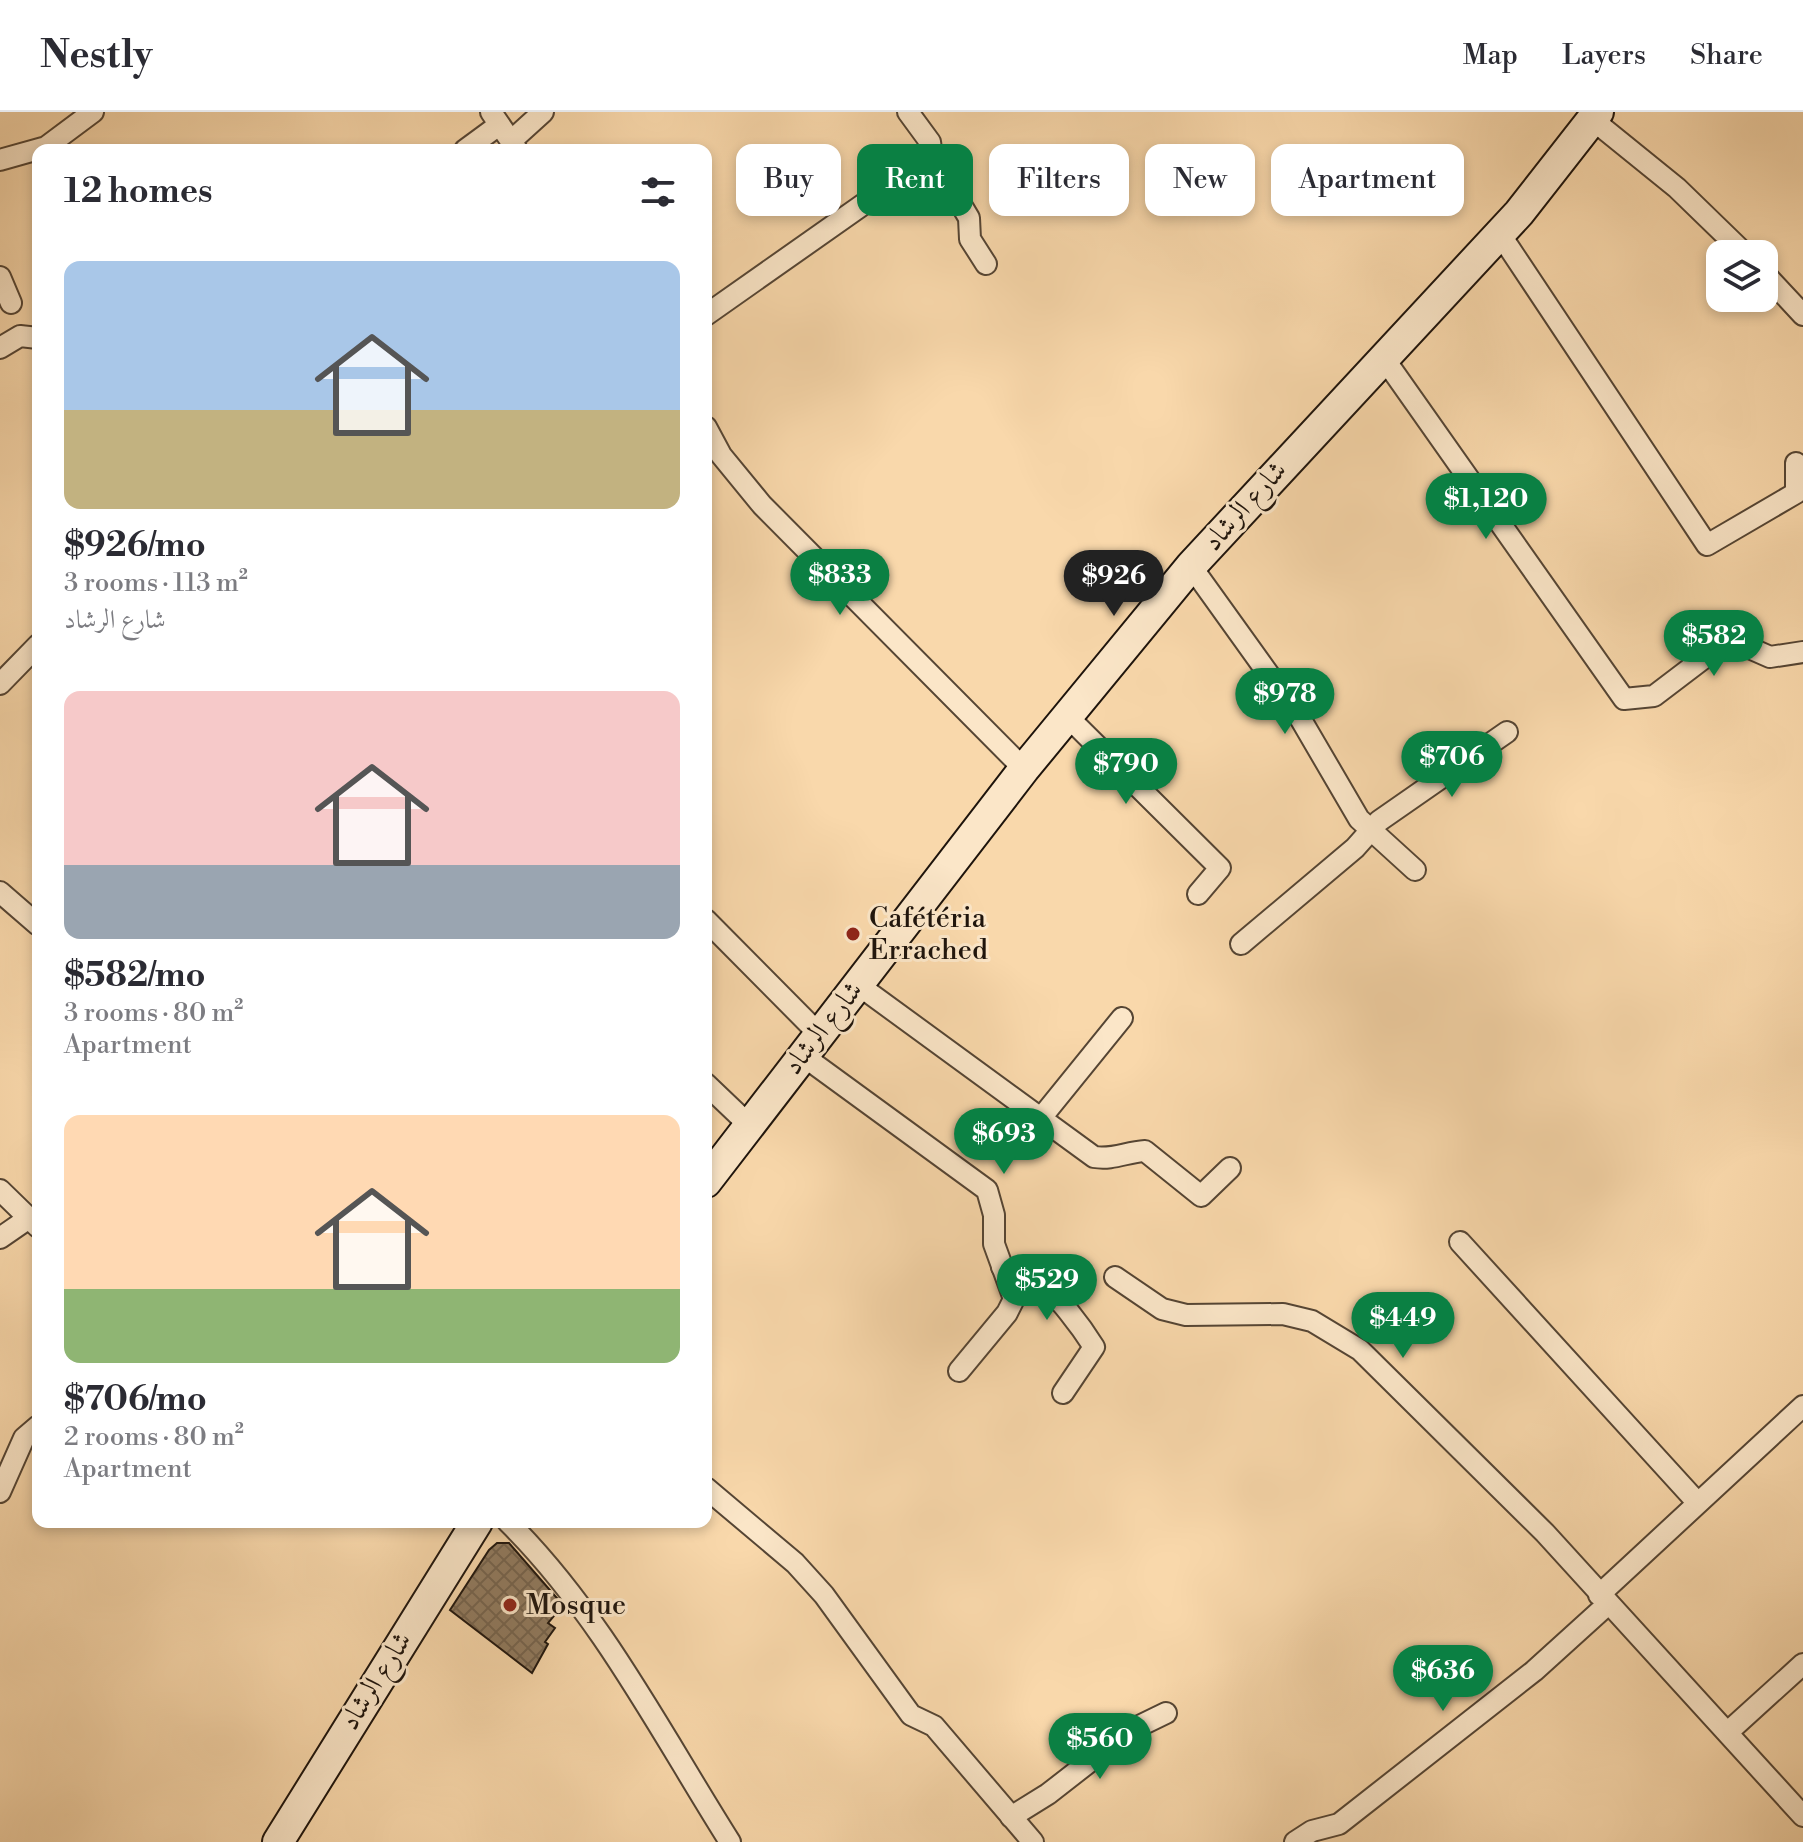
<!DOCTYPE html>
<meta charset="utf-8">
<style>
:root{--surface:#fff;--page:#f2f2f3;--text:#2b2b33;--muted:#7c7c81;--line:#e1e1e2;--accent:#0b8043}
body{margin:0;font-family:"Libre Bodoni",Amiri,serif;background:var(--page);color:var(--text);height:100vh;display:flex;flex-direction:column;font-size:30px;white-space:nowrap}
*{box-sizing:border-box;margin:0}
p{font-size:26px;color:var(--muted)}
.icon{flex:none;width:44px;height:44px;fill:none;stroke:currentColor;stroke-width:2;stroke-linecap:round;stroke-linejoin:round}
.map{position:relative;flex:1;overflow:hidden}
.panel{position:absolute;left:32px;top:32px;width:680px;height:1384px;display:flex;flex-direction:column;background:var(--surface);border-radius:16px;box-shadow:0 4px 12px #0003}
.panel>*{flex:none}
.guide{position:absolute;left:736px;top:32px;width:760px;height:72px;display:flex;gap:16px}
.tools{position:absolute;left:1706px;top:128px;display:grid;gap:16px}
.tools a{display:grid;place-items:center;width:72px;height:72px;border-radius:16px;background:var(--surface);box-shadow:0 4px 12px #0003;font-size:40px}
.price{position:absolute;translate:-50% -68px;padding:0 18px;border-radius:28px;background:var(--accent);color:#fff;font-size:26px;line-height:52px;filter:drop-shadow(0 2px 4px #0008)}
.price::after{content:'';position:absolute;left:50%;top:48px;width:24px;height:18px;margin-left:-12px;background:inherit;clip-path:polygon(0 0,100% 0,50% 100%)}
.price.active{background:#222;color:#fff}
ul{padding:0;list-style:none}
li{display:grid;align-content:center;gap:16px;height:424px;padding:0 32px}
li span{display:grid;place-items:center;height:248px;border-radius:16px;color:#555}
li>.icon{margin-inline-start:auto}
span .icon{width:144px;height:144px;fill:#fffc;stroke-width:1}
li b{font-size:34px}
h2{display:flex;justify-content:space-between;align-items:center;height:96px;padding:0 32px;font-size:34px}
.pill{padding:0 28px;border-radius:16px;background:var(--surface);box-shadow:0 4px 12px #0003;font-size:28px;line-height:72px}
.pill.active{background:var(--accent);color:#fff}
header{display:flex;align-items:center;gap:48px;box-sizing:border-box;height:112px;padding:0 40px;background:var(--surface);border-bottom:2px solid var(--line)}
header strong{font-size:38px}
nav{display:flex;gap:44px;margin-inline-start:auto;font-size:28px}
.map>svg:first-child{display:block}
.building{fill:url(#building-cross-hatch);stroke:#1e140c;stroke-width:2}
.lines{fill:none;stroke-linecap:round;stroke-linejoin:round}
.street-casing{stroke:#554534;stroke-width:24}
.secondary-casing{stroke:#1e140c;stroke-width:34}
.street{stroke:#fbe6c8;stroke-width:20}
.secondary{stroke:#fbe6c8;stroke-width:30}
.poi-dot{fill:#8f2418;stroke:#fbe6c8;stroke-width:3}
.labels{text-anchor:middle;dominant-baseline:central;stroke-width:6;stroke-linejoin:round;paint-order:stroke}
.street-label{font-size:28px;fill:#1e140c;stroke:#fbe6c8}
.poi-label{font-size:28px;fill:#1e140c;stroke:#fbe6c8;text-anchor:start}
</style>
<header>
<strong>Nestly</strong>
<nav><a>Map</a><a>Layers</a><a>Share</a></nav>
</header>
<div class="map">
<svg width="1803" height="1730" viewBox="0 0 1803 1730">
<defs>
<pattern id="building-cross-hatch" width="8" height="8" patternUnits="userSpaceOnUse" patternTransform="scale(2)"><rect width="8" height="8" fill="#907a5f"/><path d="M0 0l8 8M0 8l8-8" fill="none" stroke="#75634d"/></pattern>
</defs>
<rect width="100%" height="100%" fill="#f9d8ab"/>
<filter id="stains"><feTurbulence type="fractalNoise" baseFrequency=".0025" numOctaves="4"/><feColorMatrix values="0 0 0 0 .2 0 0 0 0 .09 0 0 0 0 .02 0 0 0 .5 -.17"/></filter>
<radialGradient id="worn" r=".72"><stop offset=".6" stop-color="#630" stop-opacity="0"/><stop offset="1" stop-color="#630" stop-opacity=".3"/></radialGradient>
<path class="building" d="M497,1431H509L563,1493L548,1511L555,1516L545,1530L548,1532L532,1561L450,1498L489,1438Z"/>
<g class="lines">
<g class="street-casing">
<g id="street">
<path d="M491,0L517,38"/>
<path d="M908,0L930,30L932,44"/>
<path d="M1593,8L1677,76L1745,142"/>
<path d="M511,29L543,0"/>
<path d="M465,38L499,13"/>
<path d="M0,48L46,35L93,0"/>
<path d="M1500,122L1707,433L1796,381V351"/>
<path d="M1764,161L1803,203"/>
<path d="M0,165L11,191"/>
<path d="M706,203L932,44L969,106L970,127L986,152"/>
<path d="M0,236L20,224L38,226"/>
<path d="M1383,245L1624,587L1654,584L1729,527L1770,545L1803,540"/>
<path d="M706,315L721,343L762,393L1024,657"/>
<path d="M1191,454L1300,606L1359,707L1415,758"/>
<path d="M0,572L38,533"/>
<path d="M1067,604L1220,756L1198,782"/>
<path d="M0,780L38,813"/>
<path d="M706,808L818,921"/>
<path d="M1241,832L1355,736L1379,709L1507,620"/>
<path d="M857,872L1094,1045C1114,1048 1126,1040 1145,1039L1201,1084L1230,1056"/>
<path d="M802,943L987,1078L994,1103V1132L1014,1187L1007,1201L959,1259"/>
<path d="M706,972L749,1013"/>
<path d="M1041,1006L1122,906"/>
<path d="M0,1078L38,1115"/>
<path d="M0,1126L29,1106"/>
<path d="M1460,1130L1696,1389"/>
<path d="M1002,1155C1015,1163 1025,1165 1038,1171C1055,1178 1084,1219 1094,1235L1063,1281"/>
<path d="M1115,1165L1162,1197L1186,1203L1283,1202L1312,1209L1360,1238L1545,1421L1803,1704"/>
<path d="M706,1376L795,1451L824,1483L911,1603L934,1614L1033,1730"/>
<path d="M0,1380L24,1326L38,1314"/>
<path d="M508,1410C600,1501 661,1621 730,1730"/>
<path d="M1599,1483L1803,1294"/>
<path d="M1728,1620L1803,1552"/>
<path d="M1011,1705L1048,1682L1129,1619L1166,1601"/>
<path d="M1295,1730L1312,1719L1339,1712L1534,1559L1608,1492"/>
</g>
</g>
<g class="secondary-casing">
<g id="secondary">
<path d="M706,1070L1024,657L1191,454L1519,101L1598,0"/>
<path d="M278,1730L477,1410"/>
</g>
</g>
<use href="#street" class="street"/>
<use href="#secondary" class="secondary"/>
</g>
<g class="poi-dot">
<circle cx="853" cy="822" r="8"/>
<circle cx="510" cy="1493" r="8"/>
</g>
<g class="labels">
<g class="street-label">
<text transform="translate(1245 394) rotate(-48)">شارع الرشاد</text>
<text transform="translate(823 916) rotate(-52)">شارع الرشاد</text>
<text transform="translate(376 1569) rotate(-58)">شارع الرشاد</text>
</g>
<g class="poi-label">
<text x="869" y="806">Cafétéria<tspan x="869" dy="32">Errached</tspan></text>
<text x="526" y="1493">Mosque</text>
</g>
</g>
<rect width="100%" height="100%" filter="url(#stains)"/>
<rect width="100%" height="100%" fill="url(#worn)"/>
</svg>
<div class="tools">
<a><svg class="icon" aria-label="layers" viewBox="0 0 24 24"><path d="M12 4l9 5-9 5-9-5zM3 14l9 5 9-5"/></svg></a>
</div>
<b class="price" style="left:1486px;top:429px">$1,120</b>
<b class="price" style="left:840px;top:505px">$833</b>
<b class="price active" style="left:1114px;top:506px">$926</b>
<b class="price" style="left:1714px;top:566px">$582</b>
<b class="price" style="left:1285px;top:624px">$978</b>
<b class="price" style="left:1452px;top:687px">$706</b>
<b class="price" style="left:1126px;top:694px">$790</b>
<b class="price" style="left:1004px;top:1064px">$693</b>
<b class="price" style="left:1047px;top:1210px">$529</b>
<b class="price" style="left:1403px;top:1248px">$449</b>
<b class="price" style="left:1443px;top:1601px">$636</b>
<b class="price" style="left:1100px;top:1669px">$560</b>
<div class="guide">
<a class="pill">Buy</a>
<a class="pill active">Rent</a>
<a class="pill">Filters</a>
<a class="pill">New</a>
<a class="pill">Apartment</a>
</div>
<section class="panel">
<h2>12 homes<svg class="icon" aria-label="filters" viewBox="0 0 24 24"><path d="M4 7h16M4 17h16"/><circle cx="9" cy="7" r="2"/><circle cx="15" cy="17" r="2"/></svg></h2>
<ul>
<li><span style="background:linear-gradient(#a9c7e8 60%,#c2b280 0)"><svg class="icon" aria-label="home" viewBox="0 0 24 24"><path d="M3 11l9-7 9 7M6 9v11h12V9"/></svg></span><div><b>$926/mo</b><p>3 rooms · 113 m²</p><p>شارع الرشاد</p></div></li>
<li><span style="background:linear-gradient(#f6c9c9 70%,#9aa5b1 0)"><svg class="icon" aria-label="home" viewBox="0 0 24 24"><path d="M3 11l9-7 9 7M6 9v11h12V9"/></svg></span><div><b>$582/mo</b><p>3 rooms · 80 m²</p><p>Apartment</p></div></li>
<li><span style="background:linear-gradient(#ffd9b3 70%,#8fb573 0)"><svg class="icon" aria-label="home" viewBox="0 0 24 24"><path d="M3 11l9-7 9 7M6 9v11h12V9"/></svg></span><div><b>$706/mo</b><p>2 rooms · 80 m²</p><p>Apartment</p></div></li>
</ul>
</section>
</div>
